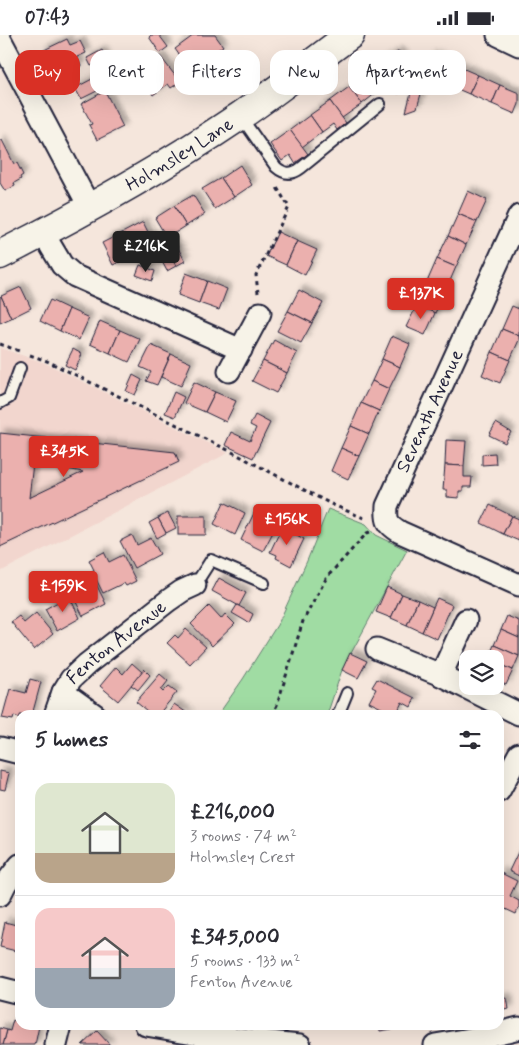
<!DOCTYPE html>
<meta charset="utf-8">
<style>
:root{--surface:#fff;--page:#f7f7f7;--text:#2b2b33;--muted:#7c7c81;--line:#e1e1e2;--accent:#d93025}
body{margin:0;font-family:Mynerve,sans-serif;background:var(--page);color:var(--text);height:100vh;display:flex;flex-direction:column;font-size:19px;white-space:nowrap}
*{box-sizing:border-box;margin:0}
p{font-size:16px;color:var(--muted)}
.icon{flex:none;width:28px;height:28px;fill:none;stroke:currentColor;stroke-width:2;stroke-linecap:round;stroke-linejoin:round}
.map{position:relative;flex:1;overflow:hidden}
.details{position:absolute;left:15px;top:675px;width:489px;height:320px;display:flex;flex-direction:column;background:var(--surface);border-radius:15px;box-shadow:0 5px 20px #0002}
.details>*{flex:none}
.hud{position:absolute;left:15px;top:15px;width:490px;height:45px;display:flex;gap:10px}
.buttons{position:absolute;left:459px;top:615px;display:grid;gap:10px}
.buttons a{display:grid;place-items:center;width:45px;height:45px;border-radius:10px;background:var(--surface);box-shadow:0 5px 20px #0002;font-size:25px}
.price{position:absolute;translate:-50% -42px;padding:0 11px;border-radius:5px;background:var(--accent);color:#fff;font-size:16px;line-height:32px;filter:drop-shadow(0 1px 2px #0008)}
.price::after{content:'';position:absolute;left:50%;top:30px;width:15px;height:11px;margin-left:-8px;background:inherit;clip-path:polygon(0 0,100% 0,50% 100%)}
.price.selected{background:#222;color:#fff}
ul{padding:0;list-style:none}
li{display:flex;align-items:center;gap:15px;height:125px;padding:0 20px}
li+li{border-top:1px solid var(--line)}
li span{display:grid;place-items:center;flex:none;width:140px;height:100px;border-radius:15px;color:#555}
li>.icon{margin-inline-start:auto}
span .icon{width:60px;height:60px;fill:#fffc;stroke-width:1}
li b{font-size:21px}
h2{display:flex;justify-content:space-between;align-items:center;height:60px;padding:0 20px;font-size:21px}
.tag{padding:0 18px;border-radius:15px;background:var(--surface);box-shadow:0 5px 20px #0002;font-size:18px;line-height:45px}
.tag.selected{background:var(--accent);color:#fff}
.status{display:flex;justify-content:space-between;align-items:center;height:35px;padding:0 25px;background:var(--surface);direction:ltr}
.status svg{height:14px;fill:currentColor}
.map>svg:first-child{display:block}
.built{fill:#f2d6ce}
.green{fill:#a0dca3;stroke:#617f6f}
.building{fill:#ebb0ae;stroke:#22223b;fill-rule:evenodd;filter:url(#shadow)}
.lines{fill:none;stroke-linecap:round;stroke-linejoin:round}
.lane-casing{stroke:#22223b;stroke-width:14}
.street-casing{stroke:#22223b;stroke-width:25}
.secondary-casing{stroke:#22223b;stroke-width:31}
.path{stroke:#22223b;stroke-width:3;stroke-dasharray:4 4;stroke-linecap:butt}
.lane{stroke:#f7f3e8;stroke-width:10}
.street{stroke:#f7f3e8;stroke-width:21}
.secondary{stroke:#f7f3e8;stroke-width:28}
.labels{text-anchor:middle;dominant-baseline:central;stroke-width:4;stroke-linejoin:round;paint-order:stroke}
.street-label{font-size:19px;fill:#22223b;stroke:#f7f3e8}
</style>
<div class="status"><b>07:43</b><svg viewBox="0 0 49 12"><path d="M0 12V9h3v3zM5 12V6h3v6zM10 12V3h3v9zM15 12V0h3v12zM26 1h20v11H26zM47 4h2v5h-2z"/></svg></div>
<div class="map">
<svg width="519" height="1010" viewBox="0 0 519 1010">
<defs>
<filter id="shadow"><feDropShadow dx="4.5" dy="-4.5" stdDeviation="2.5" flood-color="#0004"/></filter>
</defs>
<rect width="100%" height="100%" fill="#f5e6dc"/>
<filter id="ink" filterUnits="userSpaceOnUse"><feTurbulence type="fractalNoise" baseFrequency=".02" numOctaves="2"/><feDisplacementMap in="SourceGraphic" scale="10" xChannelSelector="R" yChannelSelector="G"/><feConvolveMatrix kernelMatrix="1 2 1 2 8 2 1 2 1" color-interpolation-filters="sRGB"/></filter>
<g filter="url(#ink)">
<path class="built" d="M0,313L45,328L228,418L0,537Z"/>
<path class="green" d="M328,474L366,489L376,500L407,515L342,635L327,680H218L243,644L279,587L307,526Z"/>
<g class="building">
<path d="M151,0H159L168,12L160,18L149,2Z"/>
<path d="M194,0H215L223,11L190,35L175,14Z"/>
<path d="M67,4L70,10L80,6L86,18L77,22L81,31L69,37L67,33L53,40L42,16Z"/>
<path d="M102,15L106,24L91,31L87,23Z"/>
<path d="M399,16L415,40L413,50L398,59L379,29Z"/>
<path d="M432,20L455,30L446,49L424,39Z"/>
<path d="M160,21L180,47L171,53L168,49L153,60L137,38Z"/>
<path d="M455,30L478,40L469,59L446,49Z"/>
<path d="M369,38L381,54L362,69L349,52Z"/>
<path d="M416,38L426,41L417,73L406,77Z"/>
<path d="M478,40L500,50L492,69L469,59Z"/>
<path d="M94,43L99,55L81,64L75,53Z"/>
<path d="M500,50L519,58V69L515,79L492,69Z"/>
<path d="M349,52L362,69L342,83L330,66Z"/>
<path d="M105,56L123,92L97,105L89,90L92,89L81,69Z"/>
<path d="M330,66L346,88L337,95L333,89L322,97L310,80Z"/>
<path d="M310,80L322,97L302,112L290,95Z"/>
<path d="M290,95L308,119L295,128L290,120L282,126L270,109Z"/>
<path d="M2,105L14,129L17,128L23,140L20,142L21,144L14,148L15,151L5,156L0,148V106Z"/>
<path d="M240,130L252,150L234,162L221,143Z"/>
<path d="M221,143L234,162L215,174L202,154Z"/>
<path d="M468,156L487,165L477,187L458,179Z"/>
<path d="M193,160L205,179L186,191L174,171Z"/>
<path d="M174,171L186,191L167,203L155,183Z"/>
<path d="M458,179L477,187L466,210L448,201Z"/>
<path d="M143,187L154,209L134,220L122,198Z"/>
<path d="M278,197L297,206L286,230L266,221Z"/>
<path d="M122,198L134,220L113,230L102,208Z"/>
<path d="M448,201L466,210L456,232L437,224Z"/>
<path d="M297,206L317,215L305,240L286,230Z"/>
<path d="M177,211L185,226L176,231L168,216Z"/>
<path d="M168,216L176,231L167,236L159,221Z"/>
<path d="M437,224L456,232L446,255L427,247Z"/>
<path d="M140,230L155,236L152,246L136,240Z"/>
<path d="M186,238L207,246L199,268L178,260Z"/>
<path d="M207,246L227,254L219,275L199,268Z"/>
<path d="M427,247L446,255L435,278L417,270Z"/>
<path d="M21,252L31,273L11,283L1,261Z"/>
<path d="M299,255L323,268L312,288L288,276Z"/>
<path d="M1,261L11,283L0,288V262Z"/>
<path d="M50,265L69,274L60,296L40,286Z"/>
<path d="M417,270L435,278L425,300L406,292Z"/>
<path d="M512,271L519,274V301L502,294Z"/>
<path d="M69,274L89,283L79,305L60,296Z"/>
<path d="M288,276L312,288L301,308L277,296Z"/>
<path d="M100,286L120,295L110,318L90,309Z"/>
<path d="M502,294L519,301V305L510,325L492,317Z"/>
<path d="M120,295L140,304L129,327L110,318Z"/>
<path d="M392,301L410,309L400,332L382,324Z"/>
<path d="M274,305L297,318L287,338L263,326Z"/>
<path d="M151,310L171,319L157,350L146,346L151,337L140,332Z"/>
<path d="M73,314L82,319L75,335L65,330Z"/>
<path d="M492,317L510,325L500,348L482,340Z"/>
<path d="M171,319L191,328L181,351L161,342Z"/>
<path d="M382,324L400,332L389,354L372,346Z"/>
<path d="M263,326L287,338L276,358L252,346Z"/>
<path d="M133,340L142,345L135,360L126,356Z"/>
<path d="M372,346L389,354L379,376L361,368Z"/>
<path d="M194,347L215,357L205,377L184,368Z"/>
<path d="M174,357L184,362L175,382L165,378Z"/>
<path d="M215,357L236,366L226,387L205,377Z"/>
<path d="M361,368L379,376L369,399L351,391Z"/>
<path d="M255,380L270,388L253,423L225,410L231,397L250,406L256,393L250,390Z"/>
<path d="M496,388L511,397L505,408L489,400Z"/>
<path d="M351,391L369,399L359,421L341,413Z"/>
<path d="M0,398L175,417L179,427L0,512ZM33,428L83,437L29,463Z"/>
<path d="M446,405L466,406L464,431L445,430Z"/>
<path d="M341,413L359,421L348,444L331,436Z"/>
<path d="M495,418L496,429L482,430V419Z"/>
<path d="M445,430L464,431V442H472L471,452H463V456H459V463L447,462V455H443Z"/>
<path d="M224,467L245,478L235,500L214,489Z"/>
<path d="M490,470L512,481L503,499L481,488Z"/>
<path d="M168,478L176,493L166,498L158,483Z"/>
<path d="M254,478L265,483L262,489L266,491L271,480L280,484L263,516L241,505Z"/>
<rect x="178" y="481" width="28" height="19"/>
<path d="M512,481L519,484V506L503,499Z"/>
<path d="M158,483L166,498L157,503L149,488Z"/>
<path d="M282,492L304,504L291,531L276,523L277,520L270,517Z"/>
<path d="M132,500L137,510L151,503L160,519L134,533L120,506Z"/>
<path d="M104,517L109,527L123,520L136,546L126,551L124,548L103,558L92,536L94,535L89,525Z"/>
<path d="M219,543L246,558L239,571L212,556Z"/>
<path d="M95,547L106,569L83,581L72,559Z"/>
<path d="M387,552L402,559L391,583L376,577Z"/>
<path d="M402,559L418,565L407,590L391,583Z"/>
<path d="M69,561L80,583L57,596L45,574Z"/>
<path d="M437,563L452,570L437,604L422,597Z"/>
<path d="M418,565L433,572L422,597L407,590Z"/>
<path d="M237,570L253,579L249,588L232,578Z"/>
<path d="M209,571L221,584L225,579L235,589L212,611L191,589Z"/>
<path d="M36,578L53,599L34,615L11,587L19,581L24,588Z"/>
<path d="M507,581L519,586V603L501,595Z"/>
<path d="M186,594L206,612L190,629L167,608L175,600L178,603Z"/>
<path d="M501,595L519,603V621L494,610Z"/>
<path d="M494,610L519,621L513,635L495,628V624H488Z"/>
<path d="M350,618L367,626L358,643L342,635Z"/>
<path d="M132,628L142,637L118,666L100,651L116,632L123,639Z"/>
<path d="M495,628L513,635L506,650L495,645Z"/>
<path d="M144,634L150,640L138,655L131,650Z"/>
<path d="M160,639L168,646L161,655L163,657L169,651L177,657L158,680H152L136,667Z"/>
<path d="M30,644L41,647L32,680H20V683L14,681L13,685L2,683L10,654L26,658Z"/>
<path d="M377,644L415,663L411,672L402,667L396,680L369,667L376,654L372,652Z"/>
<path d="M174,669L190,680H167Z"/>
<path d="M0,736L9,738L5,755L0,754Z"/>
<path d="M519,815V841L509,836Z"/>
<path d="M499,837L517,846L510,861L519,866V872L516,879L499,871Z"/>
<path d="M5,887L20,891V917L0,912Z"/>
<path d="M507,963L509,974L499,976V964Z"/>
<path d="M13,985L20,987V990H34L39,991L35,1010H3L7,995L10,996Z"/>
<path d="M379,990H409L410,991L380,996Z"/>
<path d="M0,993L7,995L3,1010H0Z"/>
<path d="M97,996L110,1010H82Z"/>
</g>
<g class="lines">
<g class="lane-casing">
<g id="lane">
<path d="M241,82L276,132C284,139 292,140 301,133L380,69"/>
<path d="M0,368L9,363L20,333"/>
<path d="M195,550L211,525L264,548"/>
<path d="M338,680L347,658"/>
</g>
</g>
<g class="street-casing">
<g id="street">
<path d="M498,0L519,10"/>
<path d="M0,4L90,173"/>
<path d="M519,181L387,471C386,486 387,489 400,497L519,550"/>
<path d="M43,198L62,230L75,241L241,315"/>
<path d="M229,336L260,278"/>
<path d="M377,614L441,640L519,679"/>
<path d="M441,640L466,585"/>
<path d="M63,657L95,680"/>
<path id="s1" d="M55,680L63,657L71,644L87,629L169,565L182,556L195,550"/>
<path d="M0,713L20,718"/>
<path d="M499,756L519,719"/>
<path d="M0,860L6,848L20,830"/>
<path d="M0,953L20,958"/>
<path d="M146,990L211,1001L300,1010"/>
<path d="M56,1010L61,990"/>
<path d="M435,1010L482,1002L519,993"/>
</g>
</g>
<g class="secondary-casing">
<g id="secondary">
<path id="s2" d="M0,220C83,178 163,133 240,81C277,56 313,27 350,0"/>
</g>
</g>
<g class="path">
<path d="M258,258L256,240L289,172L276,151"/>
<path d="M0,309L22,317"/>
<path d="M30,320L47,326L232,417L331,469L366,484"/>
<path d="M272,680L277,670L303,586L327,542L367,498L370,497"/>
</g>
<use href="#lane" class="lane"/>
<use href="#street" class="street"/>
<use href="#secondary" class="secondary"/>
</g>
</g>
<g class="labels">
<g class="street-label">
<text stroke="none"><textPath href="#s2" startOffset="206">Holmsley Lane</textPath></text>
<text transform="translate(430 376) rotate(-65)">Seventh Avenue</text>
<text stroke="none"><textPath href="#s1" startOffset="98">Fenton Avenue</textPath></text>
</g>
</g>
</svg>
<div class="buttons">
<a><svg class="icon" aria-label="layers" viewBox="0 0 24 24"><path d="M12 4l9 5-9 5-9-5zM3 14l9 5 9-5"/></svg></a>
</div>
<b class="price selected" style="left:146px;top:238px">£216K</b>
<b class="price" style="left:421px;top:285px">£137K</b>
<b class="price" style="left:64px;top:443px">£345K</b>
<b class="price" style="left:287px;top:511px">£156K</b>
<b class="price" style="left:63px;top:578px">£159K</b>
<div class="hud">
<a class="tag selected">Buy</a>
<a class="tag">Rent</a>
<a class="tag">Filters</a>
<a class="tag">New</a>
<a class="tag">Apartment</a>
</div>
<section class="details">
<h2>5 homes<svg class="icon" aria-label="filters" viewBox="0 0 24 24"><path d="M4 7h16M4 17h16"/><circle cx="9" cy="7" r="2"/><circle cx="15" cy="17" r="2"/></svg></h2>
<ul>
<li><span style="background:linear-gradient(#dfe7d0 70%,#b9a48a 0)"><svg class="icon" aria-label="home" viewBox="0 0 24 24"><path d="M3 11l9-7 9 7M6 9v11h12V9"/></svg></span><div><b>£216,000</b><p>3 rooms · 74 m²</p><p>Holmsley Crest</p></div></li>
<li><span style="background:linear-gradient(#f6c9c9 60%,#9aa5b1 0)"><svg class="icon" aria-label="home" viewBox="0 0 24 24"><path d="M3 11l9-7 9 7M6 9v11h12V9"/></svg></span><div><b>£345,000</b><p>5 rooms · 133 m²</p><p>Fenton Avenue</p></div></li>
</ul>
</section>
</div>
